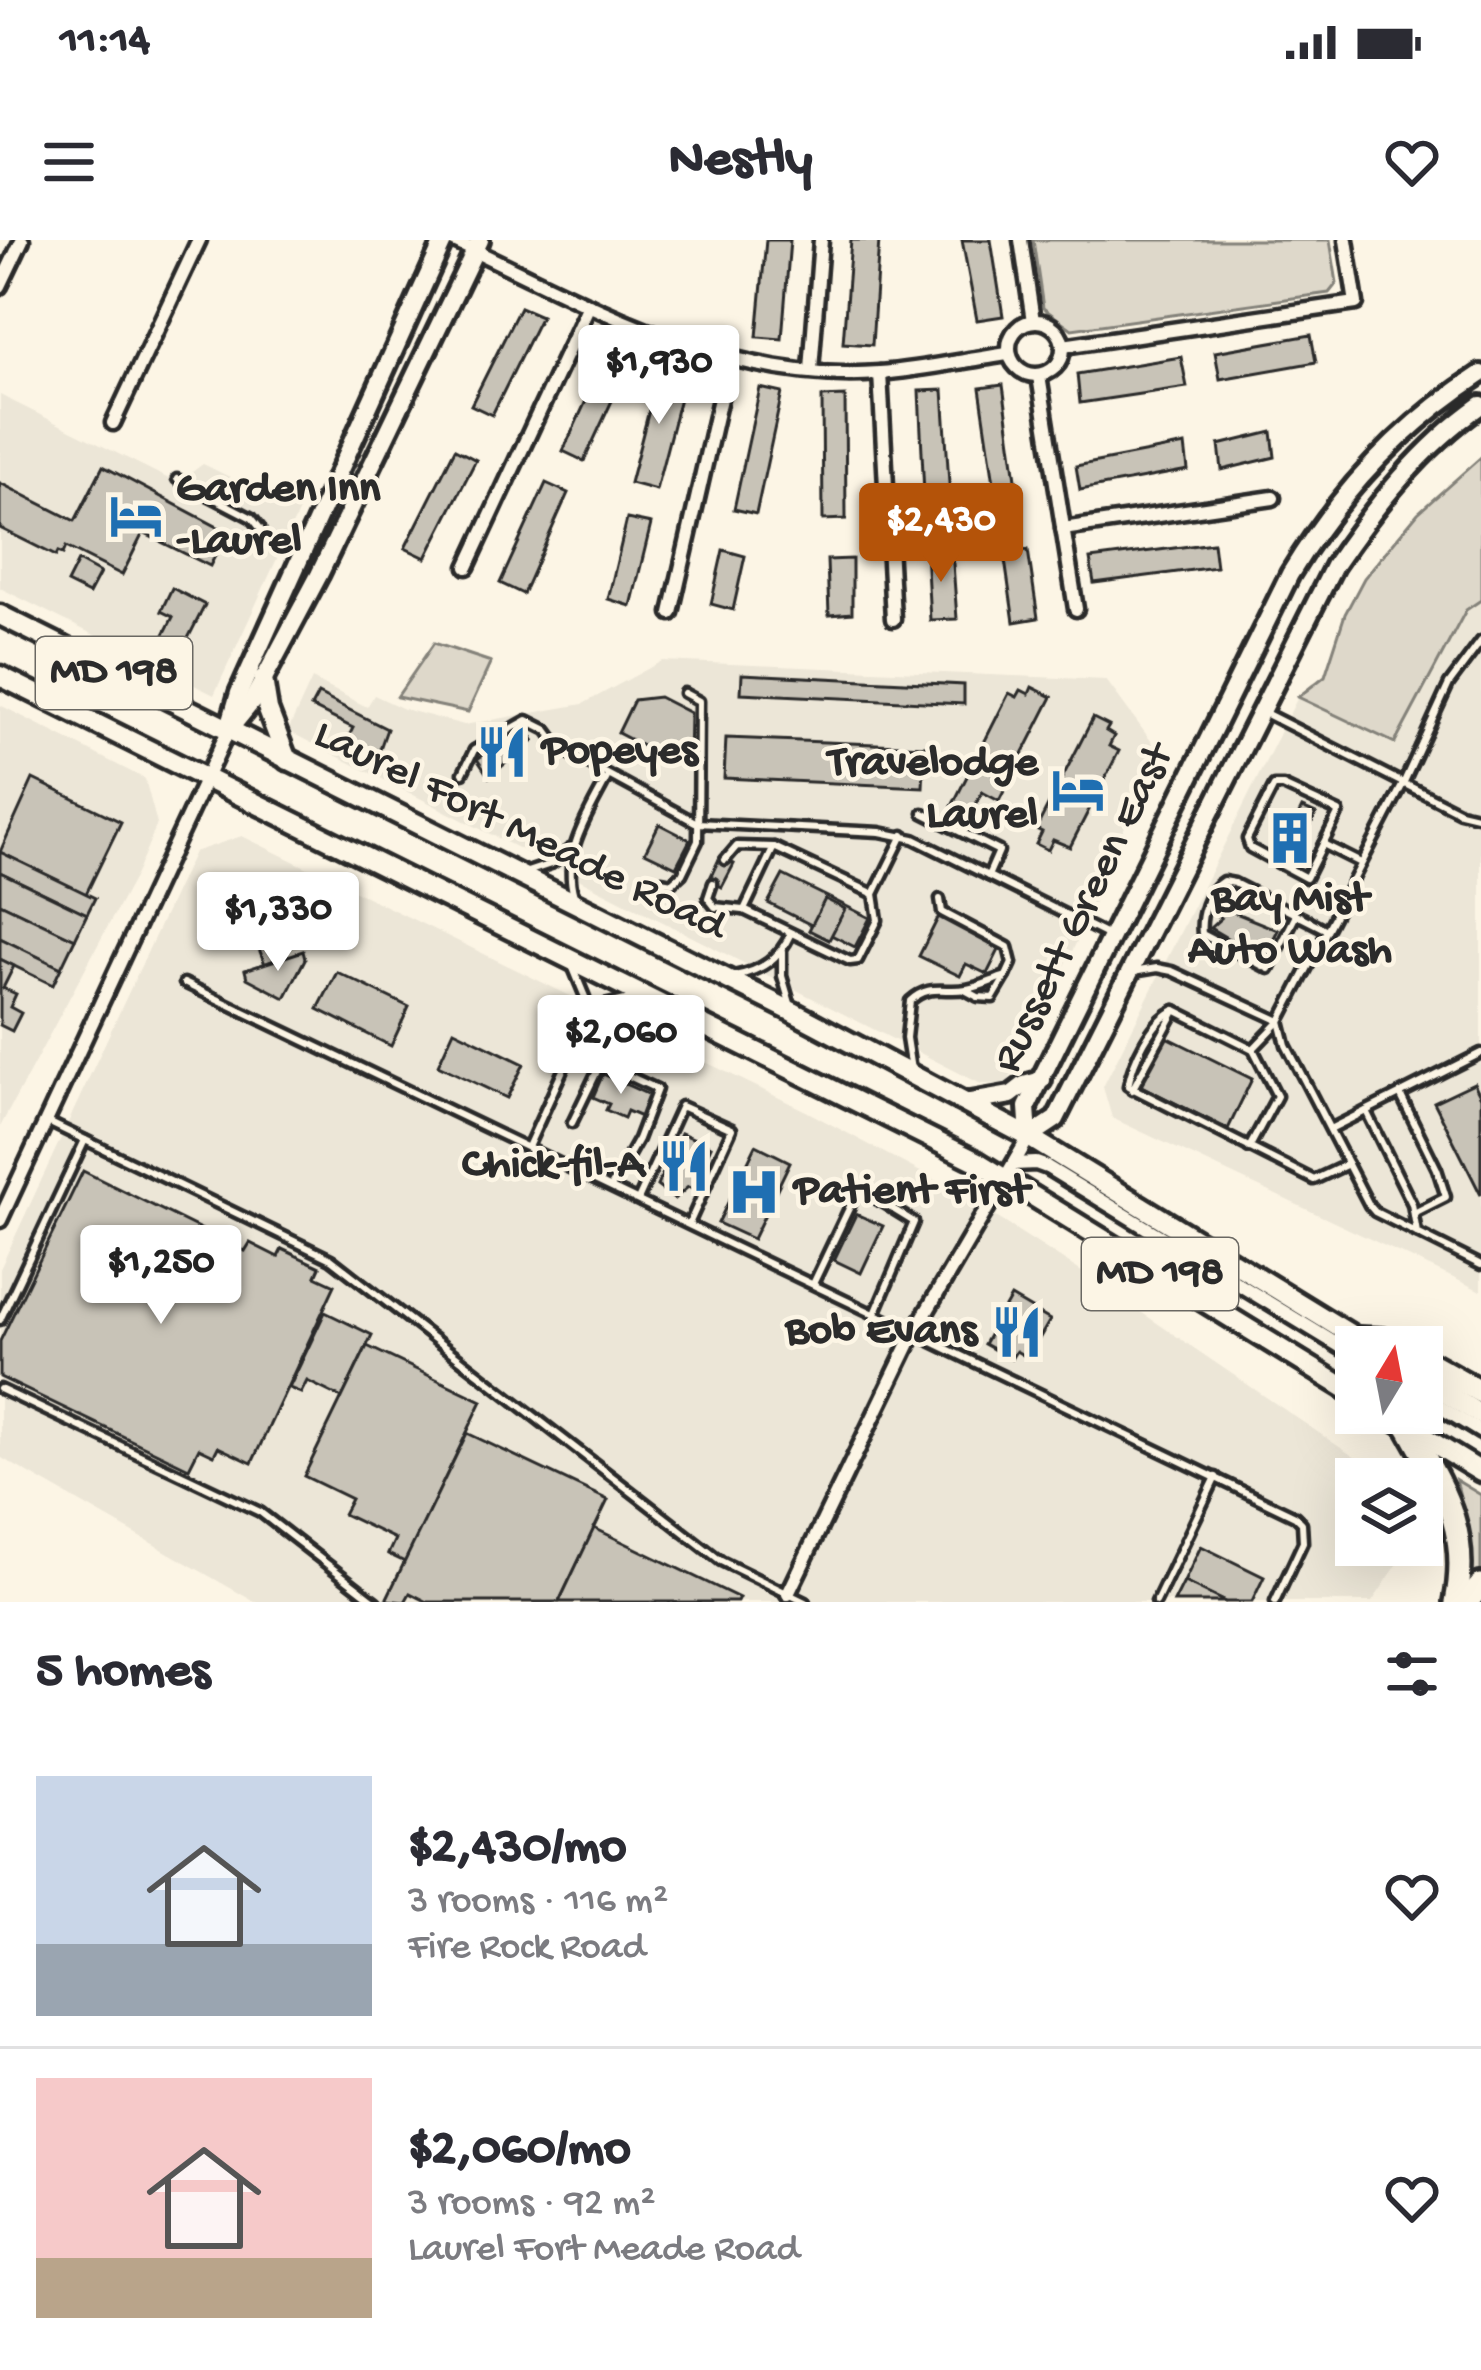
<!DOCTYPE html>
<meta charset="utf-8">
<style>
:root{--surface:#fff;--page:#f7f7f7;--text:#2b2b33;--muted:#7c7c81;--line:#e1e1e2;--accent:#b45309}
body{margin:0;font-family:"Gochi Hand",sans-serif;background:var(--page);color:var(--text);height:100vh;display:flex;flex-direction:column;font-size:45px;white-space:nowrap}
*{box-sizing:border-box;margin:0}
p{font-size:39px;color:var(--muted)}
.icon{flex:none;width:66px;height:66px;fill:none;stroke:currentColor;stroke-width:2;stroke-linecap:round;stroke-linejoin:round}
.map{position:relative;height:1362px;overflow:hidden}
.drawer{display:flex;flex-direction:column;background:var(--surface);flex:1}
.drawer>*{flex:none}
.needle{width:78px;rotate:10deg}
.tools{position:absolute;left:1335px;top:1086px;display:grid;gap:24px}
.tools a{display:grid;place-items:center;width:108px;height:108px;border-radius:0px;background:var(--surface);box-shadow:0 12px 48px #0002;font-size:60px}
.price{position:absolute;translate:-50% -102px;padding:0 27px;border-radius:12px;background:#fff;color:#222;font-size:39px;line-height:78px;filter:drop-shadow(0 3px 6px #0008)}
.price::after{content:'';position:absolute;left:50%;top:72px;width:36px;height:27px;margin-left:-18px;background:inherit;clip-path:polygon(0 0,100% 0,50% 100%)}
.price.on{background:var(--accent);color:#fff}
ul{padding:0;list-style:none}
li{display:flex;align-items:center;gap:36px;height:300px;padding:0 36px}
li+li{border-top:3px solid var(--line)}
li span{display:grid;place-items:center;flex:none;width:336px;height:240px;border-radius:0px;color:#555}
li>.icon{margin-inline-start:auto}
span .icon{width:144px;height:144px;fill:#fffc;stroke-width:1}
li b{font-size:51px}
h2{display:flex;justify-content:space-between;align-items:center;height:144px;padding:0 36px;font-size:51px}
.status{display:flex;justify-content:space-between;align-items:center;height:84px;padding:0 60px;background:var(--surface);direction:ltr}
.status svg{height:33px;fill:currentColor}
header{display:flex;justify-content:space-between;align-items:center;height:156px;padding:0 36px;background:var(--surface);font-size:54px;font-weight:700}
.map>svg:first-child{display:block}
.built{fill:#ece6d7}
.green{fill:#ded8ca;stroke:#84827a;stroke-width:3}
.building{fill:#c8c3b7;stroke:#2b2b2b;stroke-width:3}
.lines{fill:none;stroke-linecap:round;stroke-linejoin:round}
.lane-casing{stroke:#2b2b2b;stroke-width:15}
.street-casing{stroke:#2b2b2b;stroke-width:21}
.secondary-casing{stroke:#2b2b2b;stroke-width:26}
.primary-casing{stroke:#2b2b2b;stroke-width:27}
.highway-casing{stroke:#2b2b2b;stroke-width:30}
.lane{stroke:#fcf5e5;stroke-width:6}
.street{stroke:#fcf5e5;stroke-width:12}
.secondary{stroke:#fcf5e5;stroke-width:16}
.primary{stroke:#fcf5e5;stroke-width:18}
.highway{stroke:#fcf5e5;stroke-width:21}
.labels{text-anchor:middle;dominant-baseline:central;stroke-width:9;stroke-linejoin:round;paint-order:stroke}
.shield{fill:#fcf5e5;stroke:#6a6863;stroke-width:3}
.shield-label{font-size:42px;font-weight:bold;fill:#2b2b2b}
.poi-label{font-size:45px;font-weight:bold;fill:#2b2b2b;stroke:#fcf5e5;text-anchor:start}
.street-label{font-size:45px;fill:#2b2b2b;stroke:#fcf5e5}
</style>
<div class="status"><b>11:14</b><svg viewBox="0 0 49 12"><path d="M0 12V9h3v3zM5 12V6h3v6zM10 12V3h3v9zM15 12V0h3v12zM26 1h20v11H26zM47 4h2v5h-2z"/></svg></div>
<header><svg class="icon" aria-label="menu" viewBox="0 0 24 24"><path d="M4 6h16M4 12h16M4 18h16"/></svg>Nestly<svg class="icon" aria-label="heart" viewBox="0 0 24 24"><path d="M12 20l-8-8c-3-5 5-10 8-4 3-6 11-1 8 4z"/></svg></header>
<div class="map">
<svg width="1481" height="1362" viewBox="0 0 1481 1362">
<rect width="100%" height="100%" fill="#fcf5e5"/>
<filter id="ink" filterUnits="userSpaceOnUse"><feTurbulence type="fractalNoise" baseFrequency=".00833" numOctaves="2"/><feDisplacementMap in="SourceGraphic" scale="24" xChannelSelector="R" yChannelSelector="G"/><feConvolveMatrix kernelMatrix="1 2 1 2 8 2 1 2 1" color-interpolation-filters="sRGB"/></filter>
<g filter="url(#ink)">
<g class="built">
<path d="M0,155L177,243L203,224L299,271L214,455L0,348Z"/>
<path d="M1481,360V1051L1112,878L1103,847L1298,457L1395,503L1466,370Z"/>
<path d="M662,421L1106,440L1157,509L1081,693L1007,844H981L288,491L312,439L367,467L374,455L404,469L464,485L583,464Z"/>
<path d="M0,465L145,539L157,584L137,632L0,887Z"/>
<path d="M242,596L806,871L954,950L1082,1032L1372,1229L1376,1239H1356V1305H1399L1403,1316L1372,1362H255L0,1217V1029L194,612Z"/>
</g>
<g class="green">
<path d="M1033,0H1330L1337,43L1329,53L1072,89L1043,68Z"/>
<path d="M1481,217V360L1466,370L1395,503L1298,457L1325,436L1345,374L1364,338L1418,273Z"/>
<path d="M434,403L491,422L468,472L397,457Z"/>
<path d="M1456,1240L1481,1255V1338L1465,1358L1471,1339L1472,1306Z"/>
</g>
<g class="building">
<path d="M766,0H790L782,99L757,97Z"/>
<path d="M851,0H879L872,105L843,103Z"/>
<path d="M962,0H991L1003,76L977,80Z"/>
<path d="M520,67L541,76L492,175L471,165Z"/>
<path d="M1311,95L1316,122L1220,139L1215,112Z"/>
<path d="M614,100L636,109L584,221L563,211Z"/>
<path d="M1181,117L1187,147L1080,163L1077,134Z"/>
<path d="M661,124L687,131L656,250L630,243Z"/>
<path d="M1003,145L1020,268L998,270L980,148Z"/>
<path d="M760,148L782,153L756,274L734,269Z"/>
<path d="M943,150L951,274H925L919,151Z"/>
<path d="M845,156L846,279L823,280L822,157Z"/>
<path d="M1272,192L1275,217L1222,230L1219,205Z"/>
<path d="M1185,205L1188,230L1080,250L1076,226Z"/>
<path d="M455,209L476,220L426,318L405,308Z"/>
<path d="M103,226L227,292L210,326L143,293L122,335L66,307L63,314L58,312L56,316L0,288V243L75,281Z"/>
<path d="M546,243L568,253L523,354L500,343Z"/>
<path d="M627,279L651,284L631,366L608,359Z"/>
<path d="M1213,303L1216,327L1094,343L1090,319Z"/>
<path d="M723,310L745,316L733,370L711,364Z"/>
<path d="M952,310L957,379L930,380L926,311Z"/>
<path d="M1028,310L1038,378L1014,382L1004,313Z"/>
<path d="M852,319V373L829,375L827,320Z"/>
<path d="M78,321L100,333L89,354L67,343Z"/>
<path d="M172,348L205,365L178,418L157,408L173,377L161,371Z"/>
<path d="M742,434L964,445V464L741,453Z"/>
<path d="M1032,447L1052,457L999,561L982,552L971,574L952,566L1009,453L1017,457L1021,450L1029,454Z"/>
<path d="M318,454L387,489L377,517L346,502L353,488L311,467Z"/>
<path d="M659,457L690,473L689,520H670L618,493L634,460Z"/>
<path d="M1093,478L1109,486L1106,491L1114,496L1109,506L1119,511L1070,607L1053,600L1048,610L1036,604L1042,592L1036,589Z"/>
<path d="M525,486L534,500L489,537L477,519L491,510L489,507Z"/>
<path d="M726,498L925,506L923,547L724,538Z"/>
<path d="M33,539L121,582L86,654L0,612Z"/>
<path d="M1302,568L1316,574L1293,622L1270,611L1284,582L1293,586Z"/>
<path d="M659,584L690,600L676,627L645,612Z"/>
<path d="M0,612L95,658L87,674L0,632Z"/>
<path d="M720,617L734,624L722,647L709,640Z"/>
<path d="M0,632L87,674L75,699L0,663Z"/>
<path d="M783,635L870,678L855,707L768,663Z"/>
<path d="M258,648L267,672L260,674L277,719L265,724L247,678L215,691L206,667Z"/>
<path d="M825,659L845,669L829,700L809,690Z"/>
<path d="M0,663L75,699L61,728L0,698Z"/>
<path d="M1216,665L1278,690L1266,713L1251,705H1239L1210,688L1221,678L1212,673Z"/>
<path d="M940,674L1002,704L987,734L966,724L960,736L919,716Z"/>
<path d="M0,698L61,728L53,745L0,719Z"/>
<path d="M303,711L305,719L285,758L247,738L245,730Z"/>
<path d="M0,719L14,726L3,748L16,754L10,767L21,773L12,791L0,785Z"/>
<path d="M337,732L409,767L391,806L318,769Z"/>
<path d="M454,790L524,824L507,858L438,825Z"/>
<path d="M1163,795L1252,839L1228,889L1139,845Z"/>
<path d="M603,834L651,856L641,877L627,871L624,878L606,870L609,864L593,857Z"/>
<path d="M1474,843L1481,857V955L1434,862Z"/>
<path d="M681,893L711,906L692,949L688,947L674,959L657,946Z"/>
<path d="M756,905L790,922L753,999L718,983Z"/>
<path d="M83,931L245,1011L250,1003L278,1017L282,1009L320,1027L316,1036L335,1045L252,1223L218,1207L214,1215L199,1208L189,1228L0,1137V1101Z"/>
<path d="M856,974L883,986L861,1033L834,1020Z"/>
<path d="M1011,1057L1050,1080L1028,1118L1016,1111L1011,1119L984,1104Z"/>
<path d="M325,1072L372,1095L342,1158L307,1141L301,1153L289,1148Z"/>
<path d="M367,1106L482,1161L405,1322L388,1314L395,1299L343,1274L351,1259L304,1236Z"/>
<path d="M467,1193L608,1260L559,1362H428L410,1353L405,1362L386,1360Z"/>
<path d="M594,1288L739,1358L737,1362H559Z"/>
<path d="M1201,1306L1264,1337L1252,1362H1225L1184,1342Z"/>
<path d="M1184,1342L1225,1362H1174Z"/>
</g>
<g class="lines">
<g class="lane-casing">
<g id="lane">
<path d="M177,239L252,278L260,288L261,304"/>
<path d="M1481,401L1449,444L1403,544L1280,781L1286,805L1369,965L1375,972L1481,1025"/>
<path d="M1263,472L1460,572L1481,577"/>
<path d="M463,533L474,510L527,480L547,490L561,509L697,583L880,592L914,599L1109,696"/>
<path d="M1274,546H1283L1339,572L1306,638L1250,608L1247,599Z"/>
<path d="M923,573L999,611L988,636"/>
<path d="M1323,604L1361,623"/>
<path d="M774,607L874,654L878,680L858,720L850,721L744,670Z"/>
<path d="M725,620L737,606L774,607"/>
<path d="M524,633L551,624L570,609"/>
<path d="M661,641L672,643L682,634L698,601L699,461L684,453"/>
<path d="M713,643L708,658L715,667L743,670"/>
<path d="M874,654L903,595"/>
<path d="M574,656C561,612 589,574 608,536"/>
<path d="M1296,675L1269,729L1202,694C1200,677 1207,650 1223,641L1234,643L1327,690"/>
<path d="M782,712V736L790,763"/>
<path d="M1133,732L1157,728L1172,731L1280,781L1253,809"/>
<path d="M734,736C762,731 779,719 791,693"/>
<path d="M184,743L1295,1276L1302,1283L1303,1302L1275,1362"/>
<path d="M965,750L978,757L993,758L1006,736"/>
<path d="M1175,770C1151,781 1133,820 1128,846L1314,940L1348,924"/>
<path d="M1175,770L1253,809L1277,856L1249,908"/>
<path d="M588,775L604,765L634,758"/>
<path d="M911,830L906,798L910,761C930,743 944,753 967,749C980,747 993,740 1006,736L1012,723L1008,707L942,672L940,659"/>
<path d="M1132,850L1174,773"/>
<path d="M1400,854L1437,929L1446,957L1414,973"/>
<path d="M1366,871L1412,964L1417,993"/>
<path d="M46,881L331,1019L721,1321L805,1362"/>
<path d="M572,883L601,823L657,849L638,899L611,947"/>
<path d="M1330,889L1481,813"/>
<path d="M528,907L588,775L585,757L573,728"/>
<path d="M638,960L681,866L732,889L689,984"/>
<path d="M813,1044L853,960L858,955H870L914,982L875,1074"/>
<path d="M0,1080L85,900"/>
<path d="M0,1149L260,1272L376,1362"/>
<path d="M1156,1362L1216,1237"/>
</g>
</g>
<g class="street-casing">
<g id="street">
<path d="M452,0C587,63 725,145 880,133C923,129 966,120 1008,114"/>
<path d="M1021,0L1033,81"/>
<path d="M0,46L22,0"/>
<circle cx="1036" cy="108" r="27"/>
<path d="M1063,106L1356,63L1346,0"/>
<path d="M811,130L821,0"/>
<path d="M880,133L893,379"/>
<path d="M1039,136L1076,369"/>
<path d="M113,183L199,0"/>
<path d="M1063,289L1273,258"/>
<path d="M467,327L589,65"/>
<path d="M671,373L729,119"/>
<path d="M1014,924L1036,923L1047,927L1356,1116"/>
<path d="M0,980L228,491"/>
<path d="M1422,1156L1481,1192"/>
<path d="M788,1354L914,1093L1029,897"/>
</g>
</g>
<g class="secondary-casing">
<g id="secondary">
<path d="M1481,134C1400,186 1339,253 1290,334L1027,867L1029,897L1056,879L1334,326C1375,266 1421,207 1481,165"/>
<path d="M230,484L239,453L444,0"/>
<path d="M228,491L251,463L319,335L480,0"/>
<path d="M965,863L1011,855L1024,845L1042,840"/>
</g>
</g>
<g class="primary-casing">
<g id="primary">
<path d="M0,375L793,772L1029,897L1366,1104"/>
<path d="M0,436L976,921L1356,1155"/>
<path d="M263,439L268,470L287,520"/>
<path d="M1422,1139L1481,1175"/>
<path d="M1385,1173L1481,1232"/>
</g>
</g>
<g class="highway-casing">
<g id="highway">
<path d="M1358,1099L1383,1100L1398,1107"/>
<path d="M1422,1119L1481,1152"/>
<path d="M1408,1187C1442,1248 1471,1289 1456,1362"/>
<path d="M1467,1362L1481,1345"/>
</g>
</g>
<use href="#lane" class="lane"/>
<use href="#street" class="street"/>
<use href="#secondary" class="secondary"/>
<use href="#primary" class="primary"/>
<use href="#highway" class="highway"/>
</g>
</g>
<defs>
<g id="hotel-bare" transform="scale(4.14)"><path d="M-6-4.5h1.5V1H6V5H4.5V3h-9V5H-6ZM-4 0a1.8 1.8 0 1 1 3.6 0ZM.5 0V-2.5h3Q6-2.5 6 0Z" fill="#1f6fb2" stroke="#fcf5e5" stroke-width="2.5" paint-order="stroke"/></g>
<g id="restaurant-bare" transform="scale(4.14)"><path d="M-5-6h1v4h1v-4h1v4h1v-4h1v5L-1.5 .5V6h-2V.5L-5-1ZM5-6V6H3V1.5H1.5Q1.5-4 5-6Z" fill="#1f6fb2" stroke="#fcf5e5" stroke-width="2.5" paint-order="stroke"/></g>
<g id="building-bare" transform="scale(4.14)"><path d="M-4-6H4V6H1V3H-1V6H-4ZM-2.5-4.3h1.7v1.8h-1.7ZM.8-4.3h1.7v1.8H.8ZM-2.5-1h1.7V.8h-1.7ZM.8-1h1.7V.8H.8Z" fill="#1f6fb2" stroke="#fcf5e5" stroke-width="2.5" paint-order="stroke"/></g>
<g id="hospital-bare" transform="scale(4.14)"><path d="M-5-5h3v3.5h4V-5h3V5h-3V1.5h-4V5h-3Z" fill="#1f6fb2" stroke="#fcf5e5" stroke-width="2.5" paint-order="stroke"/></g>
</defs>
<g fill-rule="evenodd">
<use href="#hotel-bare" x="136" y="276"/>
<use href="#restaurant-bare" x="502" y="512"/>
<use href="#hotel-bare" x="1078" y="550"/>
<use href="#building-bare" x="1290" y="598"/>
<use href="#restaurant-bare" x="684" y="926"/>
<use href="#hospital-bare" x="754" y="952"/>
<use href="#restaurant-bare" x="1017" y="1092"/>
</g>
<g class="labels">
<g class="shield">
<rect x="36" y="397" width="156" height="72" rx="9"/>
<rect x="1082" y="998" width="156" height="72" rx="9"/>
</g>
<g class="shield-label">
<text x="114" y="433">MD 198</text>
<text x="1160" y="1034">MD 198</text>
</g>
<g class="poi-label">
<text x="176" y="250">Garden Inn<tspan x="176" dy="52">-Laurel</tspan></text>
<text x="542" y="512">Popeyes</text>
<text x="1038" y="524" text-anchor="end">Travelodge<tspan x="1038" dy="52">Laurel</tspan></text>
<text x="1290" y="660" text-anchor="middle">Bay Mist<tspan x="1290" dy="52">Auto Wash</tspan></text>
<text x="644" y="926" text-anchor="end">Chick-fil-A</text>
<text x="794" y="952">Patient First</text>
<text x="977" y="1092" text-anchor="end">Bob Evans</text>
</g>
<g class="street-label">
<text transform="translate(519 592) rotate(26)">Laurel Fort Meade Road</text>
<text transform="translate(1085 669) rotate(-64)">Russett Green East</text>
</g>
</g>
</svg>
<div class="tools">
<a><svg class="needle" viewBox="-14 -14 28 28"><path d="M0-13l5 13h-10z" fill="#e53935"/><path d="M0 13l5-13h-10z" fill="#7c7c81"/></svg></a>
<a><svg class="icon" aria-label="layers" viewBox="0 0 24 24"><path d="M12 4l9 5-9 5-9-5zM3 14l9 5 9-5"/></svg></a>
</div>
<b class="price" style="left:659px;top:187px">$1,930</b>
<b class="price on" style="left:941px;top:345px">$2,430</b>
<b class="price" style="left:278px;top:734px">$1,330</b>
<b class="price" style="left:621px;top:857px">$2,060</b>
<b class="price" style="left:161px;top:1087px">$1,250</b>
</div>
<section class="drawer">
<h2>5 homes<svg class="icon" aria-label="filters" viewBox="0 0 24 24"><path d="M4 7h16M4 17h16"/><circle cx="9" cy="7" r="2"/><circle cx="15" cy="17" r="2"/></svg></h2>
<ul>
<li><span style="background:linear-gradient(#c9d6e8 70%,#9aa5b1 0)"><svg class="icon" aria-label="home" viewBox="0 0 24 24"><path d="M3 11l9-7 9 7M6 9v11h12V9"/></svg></span><div><b>$2,430/mo</b><p>3 rooms · 116 m²</p><p>Fire Rock Road</p></div><svg class="icon" aria-label="heart" viewBox="0 0 24 24"><path d="M12 20l-8-8c-3-5 5-10 8-4 3-6 11-1 8 4z"/></svg></li>
<li><span style="background:linear-gradient(#f6c9c9 75%,#b9a48a 0)"><svg class="icon" aria-label="home" viewBox="0 0 24 24"><path d="M3 11l9-7 9 7M6 9v11h12V9"/></svg></span><div><b>$2,060/mo</b><p>3 rooms · 92 m²</p><p>Laurel Fort Meade Road</p></div><svg class="icon" aria-label="heart" viewBox="0 0 24 24"><path d="M12 20l-8-8c-3-5 5-10 8-4 3-6 11-1 8 4z"/></svg></li>
</ul>
</section>
